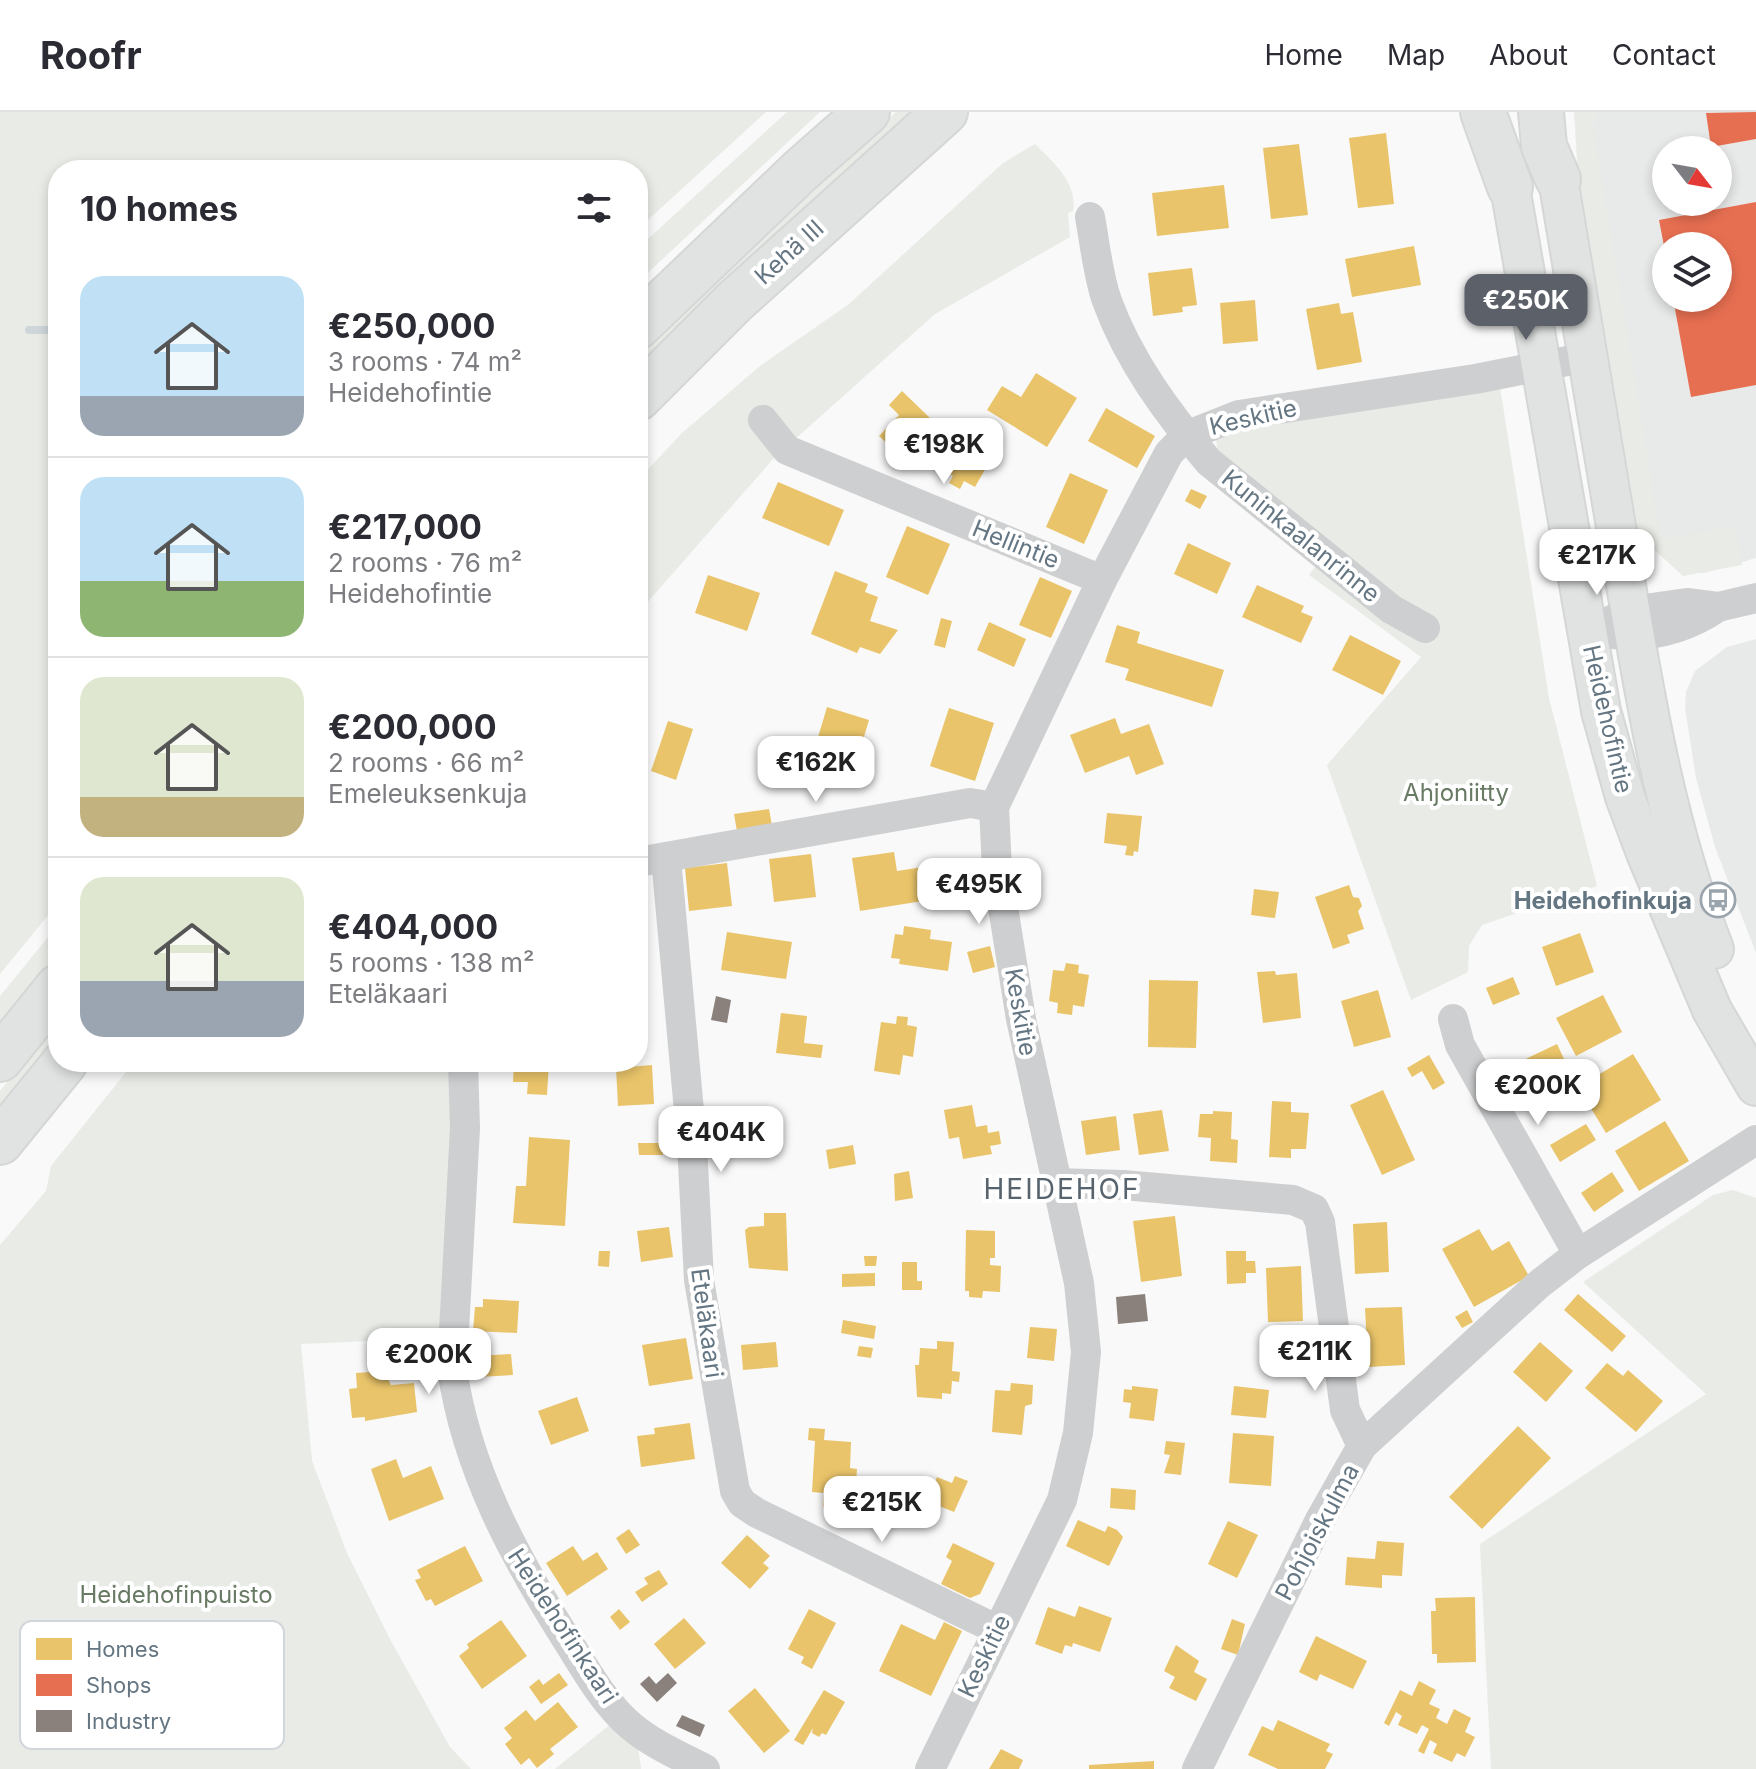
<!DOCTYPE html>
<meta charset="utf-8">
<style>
:root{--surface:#fff;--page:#f7f7f7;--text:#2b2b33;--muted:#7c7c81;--line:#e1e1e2;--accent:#5c6169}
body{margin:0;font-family:Inter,sans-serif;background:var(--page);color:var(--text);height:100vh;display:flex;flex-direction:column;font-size:30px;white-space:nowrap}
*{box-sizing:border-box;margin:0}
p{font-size:26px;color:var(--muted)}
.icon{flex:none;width:44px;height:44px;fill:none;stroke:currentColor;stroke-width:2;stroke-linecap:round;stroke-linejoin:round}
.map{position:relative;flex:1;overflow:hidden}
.details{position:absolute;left:48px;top:48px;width:600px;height:912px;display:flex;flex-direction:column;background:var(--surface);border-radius:32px;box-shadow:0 4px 12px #0003}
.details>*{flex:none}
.needle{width:52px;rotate:121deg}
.tools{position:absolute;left:1652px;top:24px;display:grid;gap:16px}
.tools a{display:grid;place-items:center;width:80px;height:80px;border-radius:50%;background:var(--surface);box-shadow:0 4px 12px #0003;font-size:40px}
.price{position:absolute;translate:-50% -68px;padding:0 18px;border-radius:16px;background:#fff;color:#222;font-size:26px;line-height:52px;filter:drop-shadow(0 2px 4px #0008)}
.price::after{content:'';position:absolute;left:50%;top:48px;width:24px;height:18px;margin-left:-12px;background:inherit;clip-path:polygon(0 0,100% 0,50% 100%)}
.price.selected{background:var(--accent);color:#fff}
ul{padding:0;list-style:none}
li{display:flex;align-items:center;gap:24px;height:200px;padding:0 32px}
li+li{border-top:2px solid var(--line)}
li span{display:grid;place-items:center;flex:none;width:224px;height:160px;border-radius:24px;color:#555}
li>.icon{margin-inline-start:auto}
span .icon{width:96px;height:96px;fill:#fffc;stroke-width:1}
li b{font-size:34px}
h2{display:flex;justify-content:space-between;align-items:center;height:96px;padding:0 32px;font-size:34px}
header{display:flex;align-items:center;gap:48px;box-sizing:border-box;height:112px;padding:0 40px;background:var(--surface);border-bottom:2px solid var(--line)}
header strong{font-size:38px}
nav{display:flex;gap:44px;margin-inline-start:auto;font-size:28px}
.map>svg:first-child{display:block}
.built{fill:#e8e9e9;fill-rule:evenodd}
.green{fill:#e8ebe6}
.homes{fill:#e9c46a}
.shops{fill:#e76f51}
.industry{fill:#8a817c}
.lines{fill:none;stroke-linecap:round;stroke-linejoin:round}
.stream{stroke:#ced6d9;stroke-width:8}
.major-casing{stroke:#d5d6d7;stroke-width:42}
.highway-casing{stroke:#d5d6d6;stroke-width:48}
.minor{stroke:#cecfd0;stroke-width:30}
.major{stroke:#e1e2e2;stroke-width:38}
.highway{stroke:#e1e2e2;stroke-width:44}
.labels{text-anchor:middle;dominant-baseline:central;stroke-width:8;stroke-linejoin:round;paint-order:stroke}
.street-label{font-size:24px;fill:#657683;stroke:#fff}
.park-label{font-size:24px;fill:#687a64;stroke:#fff}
.poi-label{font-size:24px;font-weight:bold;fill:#657683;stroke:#fff;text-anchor:end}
.quarter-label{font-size:28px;letter-spacing:2px;fill:#57646e;stroke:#fff}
.key{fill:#fff;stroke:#d1d6da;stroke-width:2}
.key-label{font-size:22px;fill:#657683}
</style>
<header>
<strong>Roofr</strong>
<nav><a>Home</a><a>Map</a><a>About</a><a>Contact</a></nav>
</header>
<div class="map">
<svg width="1756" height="1657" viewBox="0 0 1756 1657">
<rect width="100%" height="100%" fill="#f9f9f9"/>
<g class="built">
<path d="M1596,0H1756V446L1704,461L1685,459L1657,433L1591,21ZM1666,38H1718V90H1666ZM1666,134H1718V186H1666Z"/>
<path d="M1756,527V841L1715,735L1696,666L1685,596L1686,580L1695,559L1727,535Z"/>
</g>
<g class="green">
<path d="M0,0H766L638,117V58H58V791L0,862Z"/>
<path d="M787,0H820L638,170V136Z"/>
<path d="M896,0H918L638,259V239Z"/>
<path d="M1574,0H1596L1593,13L1661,427L1735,414L1742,453L1683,464L1637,422L1579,81Z"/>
<path d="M1035,32C1053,50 1078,71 1073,99L1068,101L1070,125L935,202L774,346L638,501V368L682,321L760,254L849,192L1003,51Z"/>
<path d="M1500,275L1549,586L1597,774L1482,813L1469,834L1468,860L1411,888L1327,653L1421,545L1309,463L1331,434L1218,341L1216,328L1222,321Z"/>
<path d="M58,813V850L0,922V884Z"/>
<path d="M58,907V932L0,1003V979Z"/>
<path d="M134,950H455L441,1226L301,1232L312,1349L347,1441L391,1529L450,1635L471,1657H0V1133L46,1079L51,1054Z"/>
<path d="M1733,1078L1756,1086V1657H1491L1480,1432L1706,1282L1583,1170L1713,1083Z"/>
<path d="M617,1607L638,1634L641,1657H555Z"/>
</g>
<g class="homes">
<path d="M1386,21L1394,92L1358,96L1349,26Z"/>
<path d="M1299,32L1308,103L1271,107L1263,36Z"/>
<path d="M1224,73L1229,116L1157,124L1152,81Z"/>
<path d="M1414,134L1421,173L1352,185L1345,147Z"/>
<path d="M1192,156L1197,193L1182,195L1183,200L1153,204L1148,161Z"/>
<path d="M1255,188L1258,229L1223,232L1220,191Z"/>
<path d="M1339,191L1341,202L1353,200L1362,250L1317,258L1306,197Z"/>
<path d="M1036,261L1077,286L1047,335L987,298L1002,274L1021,285Z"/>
<path d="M902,279L930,306L897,341L879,324L899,303L889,293Z"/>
<path d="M1106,296L1155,324L1137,356L1088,329Z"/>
<path d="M960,340L987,354L975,375L964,369L960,377L949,371L953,364L949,361Z"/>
<path d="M1070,361L1108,378L1084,432L1046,415Z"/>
<path d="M778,370L844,398L829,434L762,406Z"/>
<path d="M1191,377L1207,384L1200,397L1185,389Z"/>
<path d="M907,414L950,432L928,483L886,465Z"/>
<path d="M1188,431L1231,451L1217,482L1174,462Z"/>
<path d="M835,459L868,472L865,480L878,485L870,509L898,518L880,542L860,535L857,541L811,522Z"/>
<path d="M708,463L760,481L747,519L695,501Z"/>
<path d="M1040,465L1072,479L1051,526L1019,513Z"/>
<path d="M1257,473L1304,494L1301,500L1313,505L1301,531L1242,505Z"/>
<path d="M941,506L952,509L945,536L934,533Z"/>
<path d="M989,510L1026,527L1014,555L977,538Z"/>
<path d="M1117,513L1140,520L1137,531L1224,558L1212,595L1125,568L1129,557L1105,550Z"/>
<path d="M1350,523L1401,549L1383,583L1332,558Z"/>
<path d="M827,595L869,608L855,655L813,642Z"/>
<path d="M949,596L994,611L975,669L930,654Z"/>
<path d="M1115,606L1121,622L1149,612L1164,652L1136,663L1129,644L1085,661L1070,623Z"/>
<path d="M668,609L693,617L676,668L651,659Z"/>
<path d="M769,697L773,719L738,725L734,702Z"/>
<path d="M1107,701L1142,704L1138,740L1134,739L1133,744L1125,743L1127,734L1104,731Z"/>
<path d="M894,740L897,759L949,751L954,784L860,799L852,746Z"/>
<path d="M811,742L816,785L774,790L769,747Z"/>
<path d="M727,751L732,794L689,799L685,756Z"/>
<path d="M1349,773L1353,785L1359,786L1362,794L1358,799L1364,817L1347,823L1350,831L1333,837L1315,785Z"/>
<path d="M1254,777L1279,780L1275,806L1251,803Z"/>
<path d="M904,814L931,818L930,827L952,830L948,859L899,852L900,847L891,846L895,822L903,823Z"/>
<path d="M727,820L792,830L786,867L721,858Z"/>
<path d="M1580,821L1594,860L1556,874L1542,835Z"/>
<path d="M990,834L995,855L973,861L967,840Z"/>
<path d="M1066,851L1079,853L1078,861L1089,863L1084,895L1073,893L1072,903L1057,901L1058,891L1049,889L1053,858L1064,859Z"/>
<path d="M1275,859L1276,863L1297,861L1301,906L1263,911L1257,860Z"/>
<path d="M1513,865L1520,882L1493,893L1486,876Z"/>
<path d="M1149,868L1198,869L1196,936L1148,935Z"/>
<path d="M1378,878L1391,925L1354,935L1341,889Z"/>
<path d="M1603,883L1622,920L1576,944L1556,906Z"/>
<path d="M781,901L807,904L804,931L823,933L821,946L776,941Z"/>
<path d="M897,904L908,905L907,913L917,915L913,945L903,943L900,963L874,959L881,910L896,912Z"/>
<path d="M1557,932L1565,949L1520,973L1511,954Z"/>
<path d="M1633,942L1661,988L1606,1021L1578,975Z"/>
<path d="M1429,943L1445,971L1433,978L1422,959L1412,965L1407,956Z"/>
<path d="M514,950H549L547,983L527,982L528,970H513Z"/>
<path d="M652,953L654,992L618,994L616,956Z"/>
<path d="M1383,978L1415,1048L1382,1063L1350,993Z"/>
<path d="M1272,989L1291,990V1000L1309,1001L1306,1037H1291V1046L1269,1045Z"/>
<path d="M972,993L976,1015L987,1013L988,1021L999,1019L1001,1032L990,1034L992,1042L963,1047L959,1025L949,1027L944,998Z"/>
<path d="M750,996L751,1008L758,1007L760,1019L752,1020L753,1033L723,1036L720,999Z"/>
<path d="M1162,998L1169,1039L1139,1043L1133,1002Z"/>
<path d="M1213,999L1232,1000L1231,1027L1238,1028L1237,1051L1210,1049L1211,1026L1198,1025L1200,1002H1213Z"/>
<path d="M1116,1004L1120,1038L1086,1043L1081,1009Z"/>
<path d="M1665,1009L1689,1049L1639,1079L1615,1039Z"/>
<path d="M1586,1012L1596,1028L1560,1050L1550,1033Z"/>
<path d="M529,1025L570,1028L565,1114L513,1111L516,1074H526Z"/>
<path d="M638,1031H663V1043H639Z"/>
<path d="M853,1033L856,1052L829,1057L826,1038Z"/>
<path d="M909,1059L913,1086L895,1089L894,1062Z"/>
<path d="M1612,1060L1624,1079L1594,1100L1581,1081Z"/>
<path d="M764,1101H786L788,1159L749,1156L745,1118L749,1115L764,1114Z"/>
<path d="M1175,1104L1182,1164L1141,1170L1133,1109Z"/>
<path d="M1387,1110L1389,1160L1355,1162L1353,1112Z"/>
<path d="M669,1115L673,1145L641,1150L637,1119Z"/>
<path d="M1479,1117L1492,1139L1509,1129L1529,1164L1474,1195L1442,1137Z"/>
<path d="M966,1118L995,1119V1146H990V1153L1001,1154L1000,1180L983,1179L982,1186L969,1185V1179H965Z"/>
<path d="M599,1139H610L609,1155L598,1154Z"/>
<path d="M1226,1139H1246V1149H1255L1256,1161H1246V1171L1227,1172Z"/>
<path d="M864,1144H877L876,1154H865Z"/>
<path d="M902,1150H917V1169H922V1178H902Z"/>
<path d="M1301,1154L1303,1209L1268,1210L1266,1156Z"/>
<path d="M875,1161V1174L842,1175V1162Z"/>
<path d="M1578,1182L1626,1224L1612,1240L1564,1198Z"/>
<path d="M483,1187L519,1189L517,1221L473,1219L475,1195H483Z"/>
<path d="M1402,1195L1405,1253L1368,1255L1365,1196Z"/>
<path d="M1467,1198L1473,1210L1462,1216L1455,1205Z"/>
<path d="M843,1208L876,1214L874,1227L841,1221Z"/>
<path d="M1030,1215L1057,1217L1054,1249L1027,1246Z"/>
<path d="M686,1226L693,1267L649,1274L642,1233Z"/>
<path d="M937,1229L954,1230L952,1259L960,1260L959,1270L952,1269L951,1282L942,1281V1287L917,1285L915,1253H919L920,1236L937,1237Z"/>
<path d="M776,1230L778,1255L743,1258L741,1233Z"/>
<path d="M1540,1230L1573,1259L1546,1290L1513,1260Z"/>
<path d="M859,1234L873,1236L871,1246L857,1244Z"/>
<path d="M511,1242L513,1263L478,1265L476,1244Z"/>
<path d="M1607,1251L1623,1264L1628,1258L1663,1289L1636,1320L1585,1276Z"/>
<path d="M384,1259L391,1273L414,1271L417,1300L365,1309V1305L352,1306L349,1277L357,1276L356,1261Z"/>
<path d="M1011,1271L1033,1273L1032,1292L1025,1294L1022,1323L992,1320L995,1278L1010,1279Z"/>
<path d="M1132,1274L1158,1277L1154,1309L1129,1306L1131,1291L1123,1290L1124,1277L1132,1278Z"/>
<path d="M1234,1274L1269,1278L1266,1306L1231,1303Z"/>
<path d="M577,1285L589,1319L551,1333L538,1299Z"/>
<path d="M690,1311L695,1347L641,1355L637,1324L655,1322L654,1316Z"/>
<path d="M1518,1314L1551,1346L1482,1417L1449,1385Z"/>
<path d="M809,1316L825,1317L824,1328L851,1330L850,1356L857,1357L856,1371H849L847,1397L823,1395L824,1381L812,1380L815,1329L808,1328Z"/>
<path d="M1233,1321L1274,1324L1271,1374L1229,1371Z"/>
<path d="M1166,1329L1185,1331L1181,1363L1164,1361L1170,1343L1164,1342Z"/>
<path d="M396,1347L403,1366L431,1354L444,1387L389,1409L371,1357Z"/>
<path d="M955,1364L968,1369L954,1400L927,1389L937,1365L952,1371Z"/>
<path d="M904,1365L913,1370L902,1394L884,1385L893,1366L902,1370Z"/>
<path d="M1111,1376L1136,1378L1135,1398L1110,1396Z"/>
<path d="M1078,1408L1105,1420L1108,1414L1117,1418L1123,1425L1109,1454L1066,1434Z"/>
<path d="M1228,1409L1258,1423L1237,1466L1208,1452Z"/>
<path d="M629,1417L640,1433L626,1442L616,1426Z"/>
<path d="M747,1423L770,1444L763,1451L769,1456L750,1477L721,1451Z"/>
<path d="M1377,1429L1404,1431L1402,1464L1382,1463V1476L1345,1473L1347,1445L1375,1447Z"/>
<path d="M953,1431L995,1451L980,1482L970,1486L941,1472L952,1449L946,1445Z"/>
<path d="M465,1434L483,1469L435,1494L431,1487L426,1489L415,1468L421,1466L417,1458Z"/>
<path d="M573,1434L583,1449L597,1440L608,1457L567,1484L546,1451Z"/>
<path d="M659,1458L668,1472L642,1490L635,1480L648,1472L644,1466Z"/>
<path d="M1475,1485L1476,1550L1437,1551V1542H1432L1431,1499H1436L1435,1486Z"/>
<path d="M1079,1494L1112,1506L1100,1540L1073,1531L1072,1535L1065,1533L1062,1542L1035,1532L1048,1495L1075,1505Z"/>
<path d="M619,1497L630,1510L620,1518L610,1505Z"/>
<path d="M809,1497L836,1511L812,1557L801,1551L804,1545L788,1537Z"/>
<path d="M684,1506L706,1531L675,1557L654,1532Z"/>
<path d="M1232,1507L1245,1512L1238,1543L1221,1537Z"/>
<path d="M501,1508L527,1544L482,1577L459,1544L469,1536L467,1532Z"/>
<path d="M944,1510L962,1519L931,1584L879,1559L901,1512L935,1528Z"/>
<path d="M1316,1524L1367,1549L1353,1577L1320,1562L1317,1569L1299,1560Z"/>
<path d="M1176,1533L1199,1549L1194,1560L1207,1567L1196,1589L1169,1576L1175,1565L1164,1559Z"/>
<path d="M559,1561L568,1573L541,1592L529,1575L539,1567L543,1573Z"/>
<path d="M1419,1569L1436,1578L1429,1592L1440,1597L1436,1606L1447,1612L1454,1597L1471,1606L1465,1620L1475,1625L1465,1645L1457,1641L1452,1650L1433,1641L1437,1632L1430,1628L1424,1642L1418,1639L1429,1617L1422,1613L1417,1622L1398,1613L1402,1604L1396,1600L1389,1614L1384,1611L1400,1578L1412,1584Z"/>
<path d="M755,1576L790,1619L764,1641L728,1599Z"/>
<path d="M824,1578L845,1590L826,1623L822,1621L819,1625L812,1621L813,1616L803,1633L794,1628Z"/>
<path d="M558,1590L578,1615L550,1637L554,1642L537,1656L529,1646L521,1653L505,1632L512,1626L504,1616L526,1598L535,1609Z"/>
<path d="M1278,1608L1330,1632L1326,1639L1333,1642L1325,1657H1278L1248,1643L1262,1614L1273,1619Z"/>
<path d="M1001,1637L1023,1648L1019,1657H989Z"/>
<path d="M1154,1649V1657H1089V1653Z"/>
</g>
<g class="shops">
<path d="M1756,0V27L1711,35L1706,1Z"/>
<path d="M1756,90V273L1691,285L1673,186H1718V134H1664L1659,108Z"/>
</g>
<g class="industry">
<path d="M716,884L731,888L727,911L711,908Z"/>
<path d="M1145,1182L1148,1209L1118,1212L1116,1185Z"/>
<path d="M668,1561L677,1571L657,1590L640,1572L649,1564L656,1572Z"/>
<path d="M682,1603L705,1613L700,1625L676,1614Z"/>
</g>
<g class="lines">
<path class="stream" d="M29,218H58"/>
<g class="major-casing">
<g id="major">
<path d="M1558,67C1580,201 1602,334 1625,467C1646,593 1667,717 1714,837"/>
<path d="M1510,75L1601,599L1625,685L1646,741L1712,898L1756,974"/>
</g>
</g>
<g class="highway-casing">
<g id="highway">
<path d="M1483,0L1510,75"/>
<path d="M1541,0L1544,34L1558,67"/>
<path d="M638,214L800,59L867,0"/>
<path d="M638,286L734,190L945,0"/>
<path d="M0,947L58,875"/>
<path d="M0,1030L65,950"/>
</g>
</g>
<g class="minor">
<path d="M1090,105C1095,132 1098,164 1107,189C1129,249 1168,302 1209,350L1391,497L1425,516"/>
<path d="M763,308L787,338L1102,468"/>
<path d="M1588,520L1630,499L1687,491L1718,495L1756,486"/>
<path d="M1614,522C1652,526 1687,516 1718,495"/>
<path d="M666,746L692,1032L699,1168L735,1379L742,1391L757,1401L996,1517"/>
<path d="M638,750L970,691L994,695"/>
<path d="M1453,907L1460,933L1578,1142"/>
<path d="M463,950L465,1016L452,1256C466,1358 517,1450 572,1536C588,1562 607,1594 631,1614C652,1632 680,1644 705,1657"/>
<path d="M1056,1071L1123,1073L1293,1088L1314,1097L1320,1110L1345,1298L1362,1334L1320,1408L1197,1657"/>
<path d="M1362,1334L1538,1173L1578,1142L1756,1028"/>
<path d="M930,1657L1062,1388L1078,1321L1086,1240L1079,1171L1021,907L997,758L994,695L1102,468L1169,341L1186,324L1239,303L1475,267L1588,245"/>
</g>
<use href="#major" class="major"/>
<use href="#highway" class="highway"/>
</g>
<defs>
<g id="bus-ring" transform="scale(1.8)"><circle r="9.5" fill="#fff" stroke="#99a4ac" stroke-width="1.5"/><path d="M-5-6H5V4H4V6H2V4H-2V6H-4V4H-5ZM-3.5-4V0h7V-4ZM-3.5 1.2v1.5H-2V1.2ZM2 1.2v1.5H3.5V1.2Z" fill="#99a4ac"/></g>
</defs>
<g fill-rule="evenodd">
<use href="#bus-ring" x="1718" y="788"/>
</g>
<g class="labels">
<g class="street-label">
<text transform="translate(789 140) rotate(-42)">Kehä III</text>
<text transform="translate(1253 305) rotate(-13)">Keskitie</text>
<text transform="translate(1301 424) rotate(39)">Kuninkaalanrinne</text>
<text transform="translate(1016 432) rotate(22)">Hellintie</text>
<text transform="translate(1608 607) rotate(77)">Heidehofintie</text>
<text transform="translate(1021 900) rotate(80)">Keskitie</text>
<text transform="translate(707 1211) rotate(82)">Eteläkaari</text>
<text transform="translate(1317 1420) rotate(-62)">Pohjoiskulma</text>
<text transform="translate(563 1514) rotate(57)">Heidehofinkaari</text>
<text transform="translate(984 1544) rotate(-64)">Keskitie</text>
</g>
<g class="park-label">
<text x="1456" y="680">Ahjoniitty</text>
<text x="176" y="1482">Heidehofinpuisto</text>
</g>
<g class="poi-label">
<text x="1692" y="788">Heidehofinkuja</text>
</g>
<g class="quarter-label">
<text x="1062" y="1077">HEIDEHOF</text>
</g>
</g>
<rect x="20" y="1509" width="264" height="128" rx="12" class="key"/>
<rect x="36" y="1526" width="36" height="22" fill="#e9c46a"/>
<rect x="36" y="1562" width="36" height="22" fill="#e76f51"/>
<rect x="36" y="1598" width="36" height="22" fill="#8a817c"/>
<g class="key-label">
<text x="86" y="1545">Homes</text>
<text x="86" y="1581">Shops</text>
<text x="86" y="1617">Industry</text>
</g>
</svg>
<div class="tools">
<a><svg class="needle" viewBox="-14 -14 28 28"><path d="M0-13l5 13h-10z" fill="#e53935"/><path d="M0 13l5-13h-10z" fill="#7c7c81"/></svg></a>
<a><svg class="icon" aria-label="layers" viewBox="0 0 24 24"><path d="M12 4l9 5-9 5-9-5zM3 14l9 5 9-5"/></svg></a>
</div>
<b class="price selected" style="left:1526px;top:230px">€250K</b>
<b class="price" style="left:944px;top:374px">€198K</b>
<b class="price" style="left:1597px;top:485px">€217K</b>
<b class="price" style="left:816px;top:692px">€162K</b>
<b class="price" style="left:979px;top:814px">€495K</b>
<b class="price" style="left:1538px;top:1015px">€200K</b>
<b class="price" style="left:721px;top:1062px">€404K</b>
<b class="price" style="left:1315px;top:1281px">€211K</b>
<b class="price" style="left:429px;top:1284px">€200K</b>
<b class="price" style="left:882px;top:1432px">€215K</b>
<section class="details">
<h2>10 homes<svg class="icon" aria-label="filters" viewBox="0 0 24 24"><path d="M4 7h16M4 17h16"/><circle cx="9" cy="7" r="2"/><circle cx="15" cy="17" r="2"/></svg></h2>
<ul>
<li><span style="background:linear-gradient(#bfe0f5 75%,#9aa5b1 0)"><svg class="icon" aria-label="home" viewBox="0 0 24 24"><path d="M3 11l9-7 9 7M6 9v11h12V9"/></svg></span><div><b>€250,000</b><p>3 rooms · 74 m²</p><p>Heidehofintie</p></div></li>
<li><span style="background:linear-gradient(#bfe0f5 65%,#8fb573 0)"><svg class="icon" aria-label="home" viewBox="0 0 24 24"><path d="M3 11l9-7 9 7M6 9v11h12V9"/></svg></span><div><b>€217,000</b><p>2 rooms · 76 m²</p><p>Heidehofintie</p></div></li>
<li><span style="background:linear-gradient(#dfe7d0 75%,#c2b280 0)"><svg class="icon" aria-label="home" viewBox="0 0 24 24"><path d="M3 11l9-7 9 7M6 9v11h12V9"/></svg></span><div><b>€200,000</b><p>2 rooms · 66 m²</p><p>Emeleuksenkuja</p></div></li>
<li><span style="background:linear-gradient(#dfe7d0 65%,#9aa5b1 0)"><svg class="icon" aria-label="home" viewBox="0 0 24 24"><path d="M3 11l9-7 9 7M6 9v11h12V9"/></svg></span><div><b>€404,000</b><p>5 rooms · 138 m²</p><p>Eteläkaari</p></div></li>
</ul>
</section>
</div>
